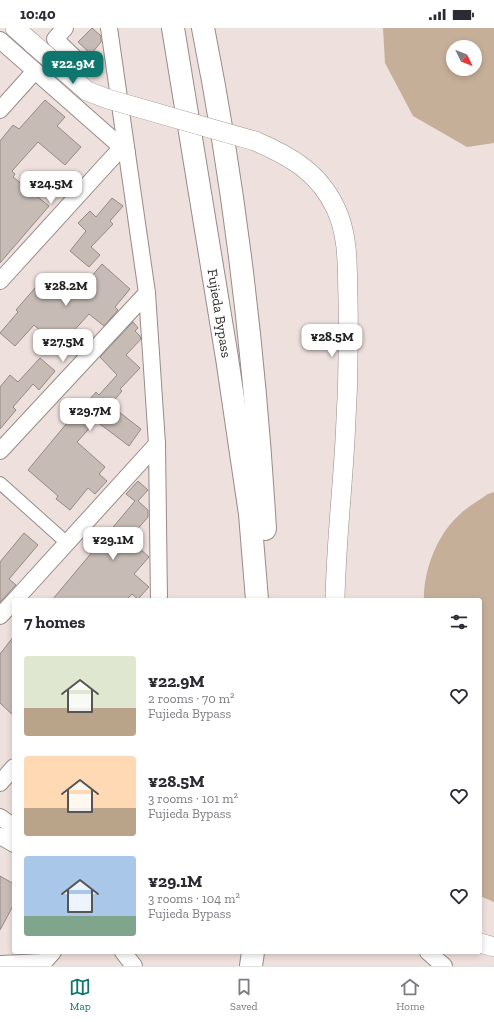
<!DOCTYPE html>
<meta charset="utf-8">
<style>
:root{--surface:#fff;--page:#f2f2f3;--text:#2b2b33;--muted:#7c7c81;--line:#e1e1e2;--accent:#0f766e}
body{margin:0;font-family:"Zilla Slab",serif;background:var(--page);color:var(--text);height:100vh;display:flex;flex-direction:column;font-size:15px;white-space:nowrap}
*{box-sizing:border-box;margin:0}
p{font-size:13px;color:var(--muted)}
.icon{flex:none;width:22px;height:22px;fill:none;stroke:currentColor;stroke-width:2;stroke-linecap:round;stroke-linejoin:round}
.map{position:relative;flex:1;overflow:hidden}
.drawer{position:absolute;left:12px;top:570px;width:470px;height:356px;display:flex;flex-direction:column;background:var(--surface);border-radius:4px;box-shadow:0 2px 6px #0003}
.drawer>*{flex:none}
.needle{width:26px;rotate:133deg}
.fabs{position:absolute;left:446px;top:12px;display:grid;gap:8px}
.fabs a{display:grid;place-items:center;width:36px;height:36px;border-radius:50%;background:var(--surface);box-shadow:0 2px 6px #0003;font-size:20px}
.price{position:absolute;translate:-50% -34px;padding:0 9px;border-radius:8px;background:#fff;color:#222;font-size:13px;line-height:26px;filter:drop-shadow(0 1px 2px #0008)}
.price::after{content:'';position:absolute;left:50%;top:24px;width:12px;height:9px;margin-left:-6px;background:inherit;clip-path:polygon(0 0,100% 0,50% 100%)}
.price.current{background:var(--accent);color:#fff}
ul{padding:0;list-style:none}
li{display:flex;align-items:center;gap:12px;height:100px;padding:0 12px}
li span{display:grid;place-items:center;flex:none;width:112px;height:80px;border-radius:4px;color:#555}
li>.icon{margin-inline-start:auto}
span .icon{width:48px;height:48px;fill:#fffc;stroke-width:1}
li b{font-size:17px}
h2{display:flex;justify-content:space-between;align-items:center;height:48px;padding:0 12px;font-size:17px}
.status{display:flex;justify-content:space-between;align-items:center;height:28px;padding:0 20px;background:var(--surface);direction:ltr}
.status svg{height:11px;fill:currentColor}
.tab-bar{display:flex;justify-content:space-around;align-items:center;height:56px;border-top:1px solid var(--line);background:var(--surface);font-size:11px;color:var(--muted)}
.tab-bar a{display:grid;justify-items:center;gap:2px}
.tab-bar .current{color:var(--accent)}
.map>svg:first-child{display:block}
.green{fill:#c5af99;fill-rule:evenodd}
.building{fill:#c6bbb5;stroke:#958a85}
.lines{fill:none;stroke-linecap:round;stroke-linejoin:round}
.pedestrian-casing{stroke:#978b88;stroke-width:14}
.minor-casing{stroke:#978b88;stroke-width:18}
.tertiary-casing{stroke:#978b88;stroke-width:20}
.motorway-casing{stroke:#978b88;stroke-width:24}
.pedestrian{stroke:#fff;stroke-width:12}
.minor{stroke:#fff;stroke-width:16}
.tertiary{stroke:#fff;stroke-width:19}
.motorway{stroke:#fff;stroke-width:22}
.tertiary-bridge-casing{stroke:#978b88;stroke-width:20;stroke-linecap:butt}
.tertiary-bridge{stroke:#fff;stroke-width:19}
.labels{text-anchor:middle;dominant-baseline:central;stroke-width:3;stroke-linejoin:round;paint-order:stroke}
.street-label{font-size:14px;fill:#302b2a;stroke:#fff}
</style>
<div class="status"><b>10:40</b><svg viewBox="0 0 49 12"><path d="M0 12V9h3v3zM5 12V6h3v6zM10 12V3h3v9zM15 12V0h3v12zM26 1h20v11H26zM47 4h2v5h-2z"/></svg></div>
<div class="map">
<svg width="494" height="938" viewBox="0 0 494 938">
<rect width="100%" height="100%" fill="#eee0dd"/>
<g class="green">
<path d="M383,0H494V115L467,119L413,88L385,35ZM453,19H475V41H453Z"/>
<path d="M494,464V874L480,868V572H424C423,544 437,507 458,488C467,479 478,473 488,466Z"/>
</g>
<g class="building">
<path d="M92,0L101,8V14L91,26L78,14Z"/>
<path d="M45,72L65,89L57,98L81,119L65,137L38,114L12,143L15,146L13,149L49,178L0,235V113L13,97L19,101Z"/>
<path d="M112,170L123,178L110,193L113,196L91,219L100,227L89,239L70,223L86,203L78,195L90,183L96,189Z"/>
<path d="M102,236L130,261L115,279L118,282L104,298L89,286L59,319L34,297L15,318L0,305L18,284L16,282L48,245L75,268Z"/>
<path d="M133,294L138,300L135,303L140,308L141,311L126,327L140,340L120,361L122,363L110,377L141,401L129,418L96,393L77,414L105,439L99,446L107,453L95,466L88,460L70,482L56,471L58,468L28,442L67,395L68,396L96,364L99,367L117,347L100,329Z"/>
<path d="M40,330L55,343L39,362L33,356L13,379L16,382L0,401V359L10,347L18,354Z"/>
<path d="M138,453L148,462L138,473L148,482V489L129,511L149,529L134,546L149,559L138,571L132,566L126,572H52L135,473L126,466Z"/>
<path d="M24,505L38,517L9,551L16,557L0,574V534Z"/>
<path d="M14,608V688L0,675V626Z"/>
<path d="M0,848L14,856V876L0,902Z"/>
</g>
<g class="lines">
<g class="pedestrian-casing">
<path id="pedestrian" d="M0,455L67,515"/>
</g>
<g class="minor-casing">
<g id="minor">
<path d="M65,0L55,11L79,34"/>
<path d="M109,0L147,265L157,416L159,572"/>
<path d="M0,12L127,124"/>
<path d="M0,82L35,43"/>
<path d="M0,253L122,119"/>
<path d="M0,423L147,265"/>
<path d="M15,572L157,416"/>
<path d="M0,588L14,573"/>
<path d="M0,755L14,739"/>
<path d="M0,789L14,799"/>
<path d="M0,808L14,816"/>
<path d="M123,924L134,938"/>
<path d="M428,924L444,938"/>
<path d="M0,936L44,934L53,924"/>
</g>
</g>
<g class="tertiary-casing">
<g id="tertiary">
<path d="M15,0L32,15"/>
<path d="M255,113C290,128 319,144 336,181C349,209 347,240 348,270C349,317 348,365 345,412C342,466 336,518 335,572"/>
<path d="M480,915L494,919"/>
</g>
</g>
<g class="motorway-casing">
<g id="motorway">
<path id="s1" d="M173,0L227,330L250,486L257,572"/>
<path d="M203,0C236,165 255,333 265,501"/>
<path d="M251,938L253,924"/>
</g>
</g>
<use href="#pedestrian" class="pedestrian"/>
<use href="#minor" class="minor"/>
<use href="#tertiary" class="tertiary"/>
<use href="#motorway" class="motorway"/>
<g class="tertiary-bridge-casing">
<path id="tertiary-bridge" d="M32,15L87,63L108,71L255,113"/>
</g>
<use href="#tertiary-bridge" class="tertiary-bridge"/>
</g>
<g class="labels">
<g class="street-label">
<text stroke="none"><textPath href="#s1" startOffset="289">Fujieda Bypass</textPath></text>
</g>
</g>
</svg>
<div class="fabs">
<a><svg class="needle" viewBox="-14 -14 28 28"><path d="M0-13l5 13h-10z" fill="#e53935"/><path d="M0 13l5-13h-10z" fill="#7c7c81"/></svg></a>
</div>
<b class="price current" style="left:73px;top:57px">¥22.9M</b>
<b class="price" style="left:51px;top:177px">¥24.5M</b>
<b class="price" style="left:66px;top:279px">¥28.2M</b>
<b class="price" style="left:332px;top:330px">¥28.5M</b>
<b class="price" style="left:63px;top:335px">¥27.5M</b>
<b class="price" style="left:90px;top:404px">¥29.7M</b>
<b class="price" style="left:113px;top:533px">¥29.1M</b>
<section class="drawer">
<h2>7 homes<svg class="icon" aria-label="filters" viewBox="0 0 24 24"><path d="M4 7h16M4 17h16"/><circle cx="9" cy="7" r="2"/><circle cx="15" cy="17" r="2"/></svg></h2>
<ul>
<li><span style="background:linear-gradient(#dfe7d0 65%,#b9a48a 0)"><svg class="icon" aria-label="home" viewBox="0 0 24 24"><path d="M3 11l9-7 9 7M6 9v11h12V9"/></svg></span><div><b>¥22.9M</b><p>2 rooms · 70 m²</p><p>Fujieda Bypass</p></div><svg class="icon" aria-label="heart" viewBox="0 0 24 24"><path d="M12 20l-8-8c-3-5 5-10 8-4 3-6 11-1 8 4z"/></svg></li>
<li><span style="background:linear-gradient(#ffd9b3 65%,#b9a48a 0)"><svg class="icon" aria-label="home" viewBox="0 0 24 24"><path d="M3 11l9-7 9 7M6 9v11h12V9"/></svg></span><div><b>¥28.5M</b><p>3 rooms · 101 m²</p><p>Fujieda Bypass</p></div><svg class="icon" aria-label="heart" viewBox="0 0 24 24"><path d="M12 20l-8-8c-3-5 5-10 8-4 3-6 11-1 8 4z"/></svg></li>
<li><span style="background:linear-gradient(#a9c7e8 75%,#7fa58c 0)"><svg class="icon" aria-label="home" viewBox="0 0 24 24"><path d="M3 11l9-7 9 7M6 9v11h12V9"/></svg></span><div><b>¥29.1M</b><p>3 rooms · 104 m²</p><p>Fujieda Bypass</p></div><svg class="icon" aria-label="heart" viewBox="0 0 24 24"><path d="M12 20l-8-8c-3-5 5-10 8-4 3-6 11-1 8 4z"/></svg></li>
</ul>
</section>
</div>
<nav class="tab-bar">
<a class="current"><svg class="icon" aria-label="map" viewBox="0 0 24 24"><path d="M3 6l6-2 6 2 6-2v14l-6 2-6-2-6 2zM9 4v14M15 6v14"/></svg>Map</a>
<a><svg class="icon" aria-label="saved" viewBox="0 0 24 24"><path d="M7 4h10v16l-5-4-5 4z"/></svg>Saved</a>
<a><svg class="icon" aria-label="home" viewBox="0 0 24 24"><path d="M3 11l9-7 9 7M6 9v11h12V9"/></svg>Home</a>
</nav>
